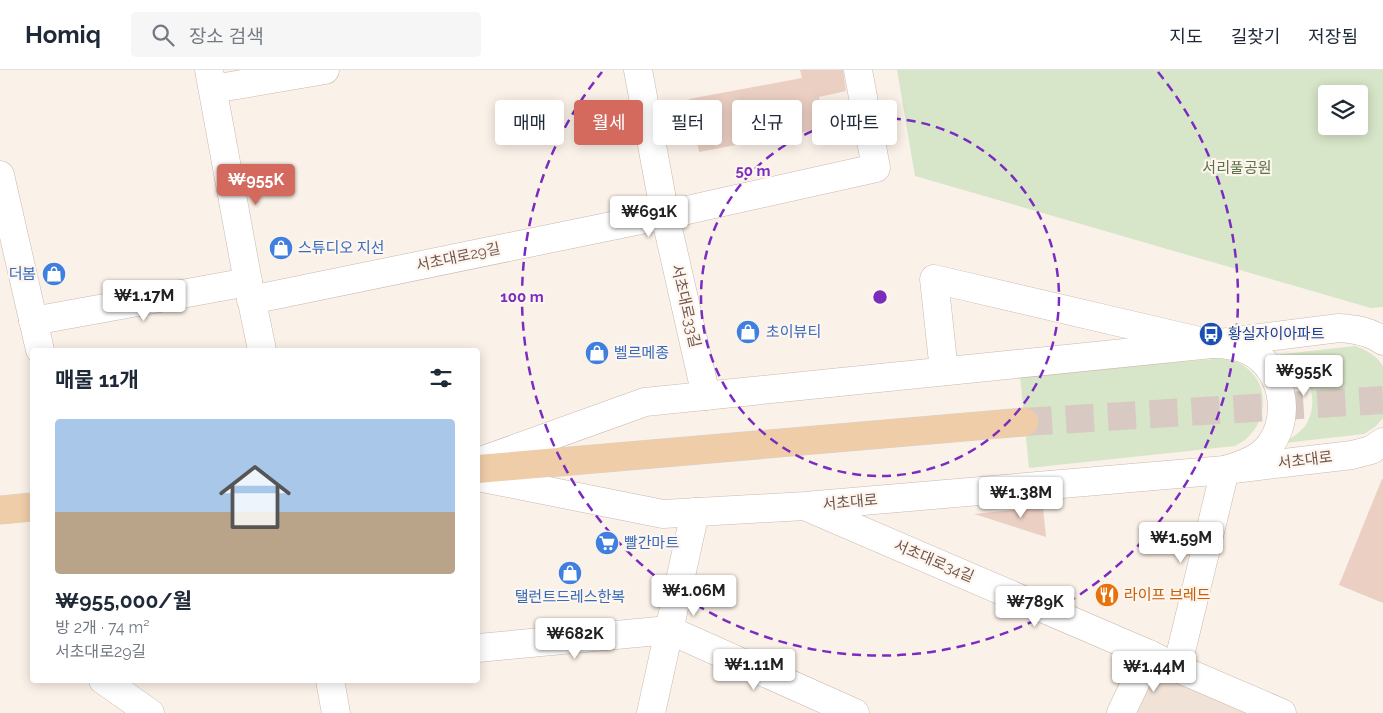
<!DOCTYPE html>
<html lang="ko">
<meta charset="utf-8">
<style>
:root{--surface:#fff;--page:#f6f6f7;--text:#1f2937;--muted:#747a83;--line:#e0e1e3;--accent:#d36a5d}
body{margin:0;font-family:Raleway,"Noto Sans KR",sans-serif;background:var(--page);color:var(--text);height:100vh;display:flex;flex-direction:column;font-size:19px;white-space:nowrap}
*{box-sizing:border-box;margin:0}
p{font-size:16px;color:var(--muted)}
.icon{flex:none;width:28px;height:28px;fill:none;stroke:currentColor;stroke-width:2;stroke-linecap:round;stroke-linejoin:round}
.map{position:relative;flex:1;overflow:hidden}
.panel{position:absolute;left:30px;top:278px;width:450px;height:335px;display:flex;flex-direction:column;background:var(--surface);border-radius:5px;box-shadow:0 2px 12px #0003}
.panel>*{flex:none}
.top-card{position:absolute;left:495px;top:30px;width:475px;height:45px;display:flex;gap:10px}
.tools{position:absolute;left:1318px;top:15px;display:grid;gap:10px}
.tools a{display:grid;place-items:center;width:50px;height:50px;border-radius:5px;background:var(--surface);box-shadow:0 2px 12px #0003;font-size:25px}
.price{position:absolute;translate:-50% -42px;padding:0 11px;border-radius:5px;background:#fff;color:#222;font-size:16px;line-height:32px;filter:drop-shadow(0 1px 2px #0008)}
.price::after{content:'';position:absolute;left:50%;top:30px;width:15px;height:11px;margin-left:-8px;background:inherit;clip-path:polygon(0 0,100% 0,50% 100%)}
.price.active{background:var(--accent);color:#fff}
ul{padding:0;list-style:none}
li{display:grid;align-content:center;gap:10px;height:265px;padding:0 25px}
li span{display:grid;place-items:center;height:155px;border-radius:5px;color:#555}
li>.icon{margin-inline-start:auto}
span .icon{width:90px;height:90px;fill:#fffc;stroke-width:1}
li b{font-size:21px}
h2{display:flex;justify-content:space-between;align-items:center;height:60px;padding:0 25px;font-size:21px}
.tag{padding:0 18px;border-radius:5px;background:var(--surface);box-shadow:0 2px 12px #0003;font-size:18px;line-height:45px}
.tag.active{background:var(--accent);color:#fff}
header{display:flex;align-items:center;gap:30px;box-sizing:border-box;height:70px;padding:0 25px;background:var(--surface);border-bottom:1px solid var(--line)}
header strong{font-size:24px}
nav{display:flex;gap:28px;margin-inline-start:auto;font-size:18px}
.search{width:350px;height:45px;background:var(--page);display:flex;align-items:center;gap:12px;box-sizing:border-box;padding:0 18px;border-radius:5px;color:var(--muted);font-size:19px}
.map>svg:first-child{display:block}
.residential{fill:#f0e2d7}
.green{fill:#d7e5c8;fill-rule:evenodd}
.building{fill:#ebcfc3}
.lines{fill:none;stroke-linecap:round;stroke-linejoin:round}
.major-tunnel{stroke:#d8cac2;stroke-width:28;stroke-dasharray:28 14;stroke-linecap:butt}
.minor-casing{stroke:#cab8af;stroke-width:29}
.major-casing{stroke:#d7d0ce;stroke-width:29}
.minor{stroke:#fff;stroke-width:28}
.major{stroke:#f0cda9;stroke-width:28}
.ring{fill:none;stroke:#7b2cbf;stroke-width:2.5;stroke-dasharray:9 6}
.labels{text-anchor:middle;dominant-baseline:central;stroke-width:4.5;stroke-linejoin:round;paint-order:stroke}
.park-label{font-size:15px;fill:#5b7449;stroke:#fdf5ee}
.shop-label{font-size:15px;fill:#366cbe;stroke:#fdf5ee;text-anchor:start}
.street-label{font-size:15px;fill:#70574f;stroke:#fdf5ee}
.transit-label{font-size:15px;fill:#164399;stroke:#fdf5ee;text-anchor:start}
.food-label{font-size:15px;fill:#c56008;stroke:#fdf5ee;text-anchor:start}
.centre{fill:#7b2cbf;stroke:#fdf5ee;stroke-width:2.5}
.ring-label{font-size:15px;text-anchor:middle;font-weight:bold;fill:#7b2cbf;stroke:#fdf5ee;stroke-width:4.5;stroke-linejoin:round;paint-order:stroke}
</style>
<header>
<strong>Homiq</strong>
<div class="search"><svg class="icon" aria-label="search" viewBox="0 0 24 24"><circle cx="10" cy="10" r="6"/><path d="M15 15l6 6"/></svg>장소 검색</div>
<nav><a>지도</a><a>길찾기</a><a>저장됨</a></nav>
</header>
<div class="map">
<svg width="1383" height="643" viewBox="0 0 1383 643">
<rect width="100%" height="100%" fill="#faf1e8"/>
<path class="residential" d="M1162,606L1246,643H1128L1141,615Z"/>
<g class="green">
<path d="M897,0H1383V237L1371,238L915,106ZM1326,24H1359V56H1326Z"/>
<path d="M1355,276C1366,280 1376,285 1383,296V348L1376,356L1364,364L1284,373C1292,368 1299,363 1305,356C1320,335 1311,304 1290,291C1286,288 1280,287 1275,285Z"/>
<path d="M1227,288C1235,291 1243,294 1250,301C1269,318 1266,351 1248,367C1245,371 1239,373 1235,376L1029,398L1020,305Z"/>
</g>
<g class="building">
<path d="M800,0H843L846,21L819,27L825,58L699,82L689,29L802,8Z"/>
<path d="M1382,409H1383V533L1339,515Z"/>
<path d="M1043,437L1046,467L974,444Z"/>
</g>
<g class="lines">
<path class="major-tunnel" d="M1024,352L1383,330"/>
<g class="minor-casing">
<g id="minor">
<path d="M209,0L248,212L262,280"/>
<path d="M638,0L665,145L706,326"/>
<path d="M213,19L325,0"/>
<path d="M0,105L40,280"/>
<path d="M251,230L665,145L876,98L858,0"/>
<path d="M33,251L248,212"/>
<path d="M944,301L934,209L1212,274C1226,274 1237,275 1249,281C1287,299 1294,359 1260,385C1249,393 1238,396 1225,400L1177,598"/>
<path d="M478,392L645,332L1212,274L1339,258C1354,259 1370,261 1383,271"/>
<path d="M478,407L663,444L805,436L1225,400L1352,385L1371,380L1383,372"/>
<path d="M809,438L1149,584L1177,598L1282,643"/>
<path d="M478,578L669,560L855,643"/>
<path d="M103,610L150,643"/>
<path d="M330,610L336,643"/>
<path d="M651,643L695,442"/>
<path d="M1121,643L1149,584"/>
</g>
</g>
<g class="major-casing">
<g id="major">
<path d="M478,399L1024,352"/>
<path d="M0,440L32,437"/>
</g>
</g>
<use href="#minor" class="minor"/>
<use href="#major" class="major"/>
</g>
<g class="ring">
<circle cx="880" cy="227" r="179"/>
<path d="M1158 2A358 358 0 1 1 602 2"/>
</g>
<defs>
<g id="shop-disc" transform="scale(1.25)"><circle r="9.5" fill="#3f7fe0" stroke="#fdf5ee"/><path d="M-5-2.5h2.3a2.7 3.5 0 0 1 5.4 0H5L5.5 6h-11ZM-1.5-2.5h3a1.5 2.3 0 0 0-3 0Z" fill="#fff"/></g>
<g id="bus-disc" transform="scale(1.25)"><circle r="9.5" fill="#1a4fb4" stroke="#fdf5ee"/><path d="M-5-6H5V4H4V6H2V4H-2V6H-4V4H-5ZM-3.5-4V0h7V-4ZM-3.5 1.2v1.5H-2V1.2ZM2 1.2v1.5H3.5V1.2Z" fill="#fff"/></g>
<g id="supermarket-disc" transform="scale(1.25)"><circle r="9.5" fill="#3f7fe0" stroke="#fdf5ee"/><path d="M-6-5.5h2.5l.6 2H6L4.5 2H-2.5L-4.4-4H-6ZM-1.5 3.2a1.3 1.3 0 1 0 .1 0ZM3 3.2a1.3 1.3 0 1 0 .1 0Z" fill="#fff"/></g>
<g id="restaurant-disc" transform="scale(1.25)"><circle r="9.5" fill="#e8710a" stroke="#fdf5ee"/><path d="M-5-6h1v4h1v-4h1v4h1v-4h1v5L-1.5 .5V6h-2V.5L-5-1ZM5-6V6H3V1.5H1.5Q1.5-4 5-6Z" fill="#fff"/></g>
</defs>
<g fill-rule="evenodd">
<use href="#shop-disc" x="281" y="178"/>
<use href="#shop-disc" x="54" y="204"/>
<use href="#shop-disc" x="748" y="262"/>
<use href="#bus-disc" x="1211" y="264"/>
<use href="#shop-disc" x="597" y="283"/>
<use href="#supermarket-disc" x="607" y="473"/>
<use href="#shop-disc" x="570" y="503"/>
<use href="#restaurant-disc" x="1107" y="525"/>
</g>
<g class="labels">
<g class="park-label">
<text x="1237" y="98">서리풀공원</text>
</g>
<g class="shop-label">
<text x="298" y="178">스튜디오 지선</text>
<text x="36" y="204" text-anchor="end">더봄</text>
<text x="766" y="262">초이뷰티</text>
<text x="614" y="283">벨르메종</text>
<text x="624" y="473">빨간마트</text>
<text x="570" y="527" text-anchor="middle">탤런트드레스한복</text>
</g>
<g class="street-label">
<text transform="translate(458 187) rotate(-12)">서초대로29길</text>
<text transform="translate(686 236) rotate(77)">서초대로33길</text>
<text transform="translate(1305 390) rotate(-7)">서초대로</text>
<text transform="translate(850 432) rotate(-5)">서초대로</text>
<text transform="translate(934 491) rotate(23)">서초대로34길</text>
</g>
<g class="transit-label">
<text x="1228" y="264">황실자이아파트</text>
</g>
<g class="food-label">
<text x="1124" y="525">라이프 브레드</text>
</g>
</g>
<circle cx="880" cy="227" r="8" class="centre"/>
<g class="ring-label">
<text x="753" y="106">50 m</text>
<text x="522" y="232">100 m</text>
</g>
</svg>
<div class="tools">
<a><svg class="icon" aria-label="layers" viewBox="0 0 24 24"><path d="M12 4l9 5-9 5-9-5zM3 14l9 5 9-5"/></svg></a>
</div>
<b class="price active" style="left:256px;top:136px">₩955K</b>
<b class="price" style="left:649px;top:168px">₩691K</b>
<b class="price" style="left:144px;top:252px">₩1.17M</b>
<b class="price" style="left:1304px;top:327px">₩955K</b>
<b class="price" style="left:1021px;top:449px">₩1.38M</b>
<b class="price" style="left:1181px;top:494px">₩1.59M</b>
<b class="price" style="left:694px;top:547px">₩1.06M</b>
<b class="price" style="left:1035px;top:558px">₩789K</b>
<b class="price" style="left:575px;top:590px">₩682K</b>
<b class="price" style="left:754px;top:621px">₩1.11M</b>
<b class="price" style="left:1154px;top:623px">₩1.44M</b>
<div class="top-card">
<a class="tag">매매</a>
<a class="tag active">월세</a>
<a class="tag">필터</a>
<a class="tag">신규</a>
<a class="tag">아파트</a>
</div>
<section class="panel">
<h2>매물 11개<svg class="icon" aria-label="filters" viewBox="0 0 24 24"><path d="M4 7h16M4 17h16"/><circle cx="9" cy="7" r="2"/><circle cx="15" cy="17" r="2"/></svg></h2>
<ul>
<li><span style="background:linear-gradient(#a9c7e8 60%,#b9a48a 0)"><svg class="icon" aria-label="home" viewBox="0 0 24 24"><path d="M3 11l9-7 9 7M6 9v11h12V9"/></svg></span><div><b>₩955,000/월</b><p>방 2개 · 74 m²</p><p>서초대로29길</p></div></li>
</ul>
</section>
</div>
